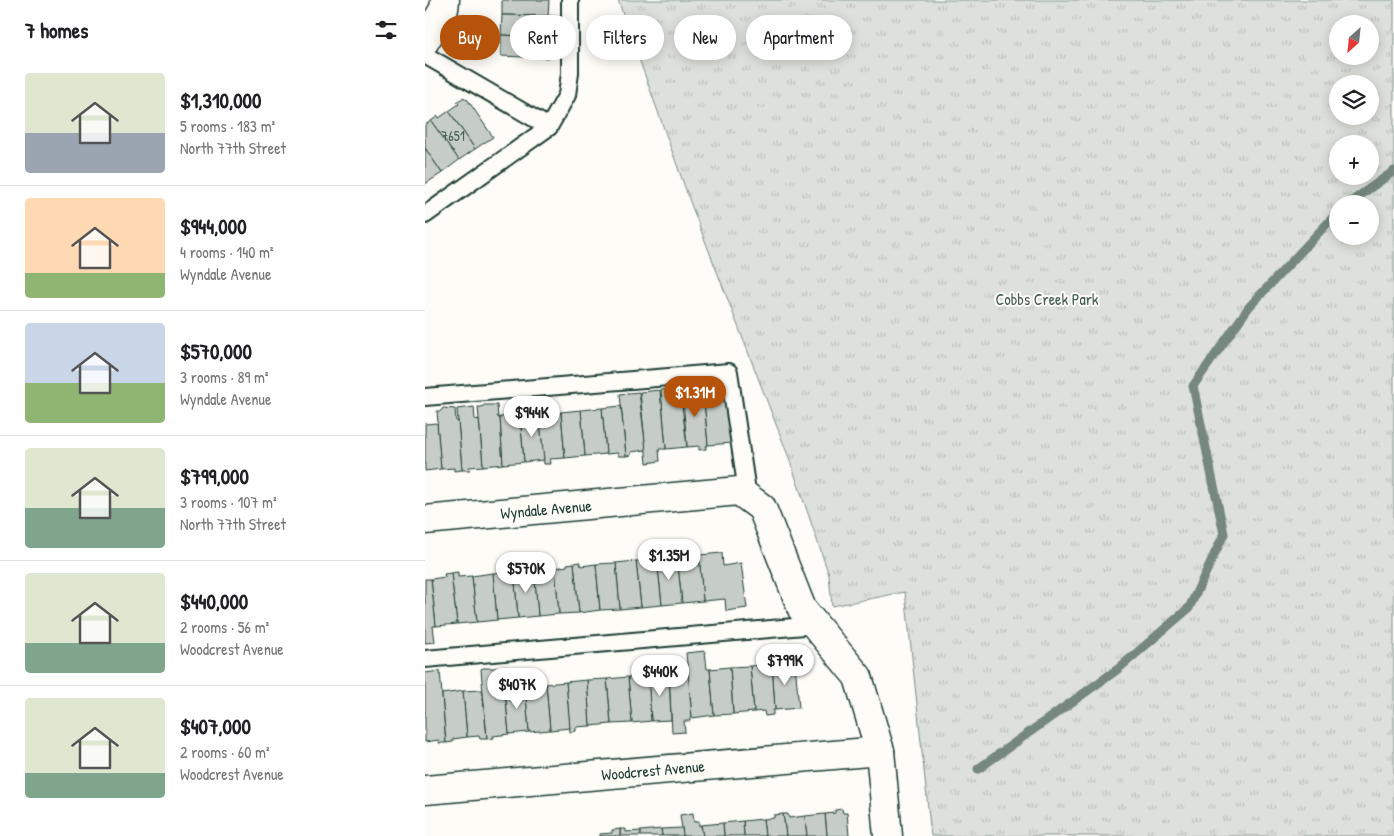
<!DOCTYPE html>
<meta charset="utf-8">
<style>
:root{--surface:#fff;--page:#f2f2f2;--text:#202124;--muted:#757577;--line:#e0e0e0;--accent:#b45309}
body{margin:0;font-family:"Patrick Hand",sans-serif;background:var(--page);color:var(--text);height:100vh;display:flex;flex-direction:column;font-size:19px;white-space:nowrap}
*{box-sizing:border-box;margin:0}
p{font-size:16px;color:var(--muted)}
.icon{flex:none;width:28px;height:28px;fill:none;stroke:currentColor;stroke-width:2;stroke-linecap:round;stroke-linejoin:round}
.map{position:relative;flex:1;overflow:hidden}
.drawer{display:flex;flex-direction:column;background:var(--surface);width:425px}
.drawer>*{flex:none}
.banner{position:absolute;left:15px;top:15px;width:475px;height:45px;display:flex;gap:10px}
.needle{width:32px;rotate:207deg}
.fabs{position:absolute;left:904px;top:15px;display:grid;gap:10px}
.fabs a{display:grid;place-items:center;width:50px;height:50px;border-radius:50%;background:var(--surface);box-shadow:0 2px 12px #0003;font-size:25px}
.price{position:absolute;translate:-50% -42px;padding:0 11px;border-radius:18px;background:#fff;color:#222;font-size:16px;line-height:32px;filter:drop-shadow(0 1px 2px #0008)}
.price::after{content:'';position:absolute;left:50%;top:30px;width:15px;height:11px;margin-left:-8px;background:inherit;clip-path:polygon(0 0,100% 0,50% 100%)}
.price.selected{background:var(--accent);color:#fff}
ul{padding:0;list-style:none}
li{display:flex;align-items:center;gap:15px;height:125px;padding:0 25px}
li+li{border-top:1px solid var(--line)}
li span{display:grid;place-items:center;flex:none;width:140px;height:100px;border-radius:5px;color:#555}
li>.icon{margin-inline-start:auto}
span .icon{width:60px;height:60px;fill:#fffc;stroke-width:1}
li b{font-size:21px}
h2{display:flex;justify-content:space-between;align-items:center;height:60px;padding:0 25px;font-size:21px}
.chip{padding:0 18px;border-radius:22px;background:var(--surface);box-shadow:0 2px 12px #0003;font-size:18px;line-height:45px}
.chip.selected{background:var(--accent);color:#fff}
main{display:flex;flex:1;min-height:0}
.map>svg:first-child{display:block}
.park{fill:url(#park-tufts);stroke:#7e8e88;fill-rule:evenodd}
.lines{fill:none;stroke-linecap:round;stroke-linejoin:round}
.stream{stroke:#75877f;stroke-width:9}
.building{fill:#c6cdc7;stroke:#1f3d34}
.lane-casing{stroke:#1f3d34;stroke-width:20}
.street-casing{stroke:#1f3d34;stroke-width:31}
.lane{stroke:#fdfcf7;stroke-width:16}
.street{stroke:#fdfcf7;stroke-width:28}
.labels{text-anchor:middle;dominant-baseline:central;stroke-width:4;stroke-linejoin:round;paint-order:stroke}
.number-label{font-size:14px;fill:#496159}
.park-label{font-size:16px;fill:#455e55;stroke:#fdfcf7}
.street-label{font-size:16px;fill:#1f3d34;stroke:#fdfcf7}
</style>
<main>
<section class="drawer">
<h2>7 homes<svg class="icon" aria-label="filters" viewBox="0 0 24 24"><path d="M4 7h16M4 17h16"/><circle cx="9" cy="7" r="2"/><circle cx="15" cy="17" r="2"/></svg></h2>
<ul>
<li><span style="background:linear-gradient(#dfe7d0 60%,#9aa5b1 0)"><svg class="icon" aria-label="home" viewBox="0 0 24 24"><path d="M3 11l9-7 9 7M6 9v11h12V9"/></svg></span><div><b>$1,310,000</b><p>5 rooms · 183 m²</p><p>North 77th Street</p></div></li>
<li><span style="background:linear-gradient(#ffd9b3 75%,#8fb573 0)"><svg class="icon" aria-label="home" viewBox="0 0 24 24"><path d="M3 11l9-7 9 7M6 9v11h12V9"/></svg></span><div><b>$944,000</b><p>4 rooms · 140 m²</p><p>Wyndale Avenue</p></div></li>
<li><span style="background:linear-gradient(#c9d6e8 60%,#8fb573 0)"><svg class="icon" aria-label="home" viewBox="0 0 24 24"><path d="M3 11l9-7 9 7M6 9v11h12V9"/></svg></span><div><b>$570,000</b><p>3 rooms · 89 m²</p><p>Wyndale Avenue</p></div></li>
<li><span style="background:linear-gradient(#dfe7d0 60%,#7fa58c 0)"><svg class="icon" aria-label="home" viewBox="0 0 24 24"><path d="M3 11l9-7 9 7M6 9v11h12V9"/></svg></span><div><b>$799,000</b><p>3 rooms · 107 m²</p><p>North 77th Street</p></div></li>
<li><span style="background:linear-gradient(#dfe7d0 70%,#7fa58c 0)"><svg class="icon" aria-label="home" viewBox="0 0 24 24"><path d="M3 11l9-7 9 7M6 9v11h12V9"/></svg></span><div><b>$440,000</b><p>2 rooms · 56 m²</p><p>Woodcrest Avenue</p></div></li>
<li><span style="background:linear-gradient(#dfe7d0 75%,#7fa58c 0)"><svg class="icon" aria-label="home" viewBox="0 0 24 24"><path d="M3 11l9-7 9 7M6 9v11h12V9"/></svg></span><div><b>$407,000</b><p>2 rooms · 60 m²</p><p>Woodcrest Avenue</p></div></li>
</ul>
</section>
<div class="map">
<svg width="969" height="836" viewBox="0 0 969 836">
<defs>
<pattern id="park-tufts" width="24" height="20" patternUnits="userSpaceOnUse" patternTransform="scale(1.25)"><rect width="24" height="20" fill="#dde0db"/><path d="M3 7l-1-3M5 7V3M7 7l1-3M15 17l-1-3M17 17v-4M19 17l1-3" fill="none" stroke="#bdc1bd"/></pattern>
</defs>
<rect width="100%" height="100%" fill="#fdfcf7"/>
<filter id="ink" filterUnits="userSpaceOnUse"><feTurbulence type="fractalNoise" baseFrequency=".02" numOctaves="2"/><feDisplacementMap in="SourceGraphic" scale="10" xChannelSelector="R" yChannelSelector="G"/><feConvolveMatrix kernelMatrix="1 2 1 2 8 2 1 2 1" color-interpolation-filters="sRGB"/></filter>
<g filter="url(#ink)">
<path class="park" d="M193,0H969V836H506L480,592L407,606L404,575L364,458L267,207ZM912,24H945V56H912ZM912,84H945V116H912ZM912,144H945V176H912ZM912,204H945V236H912Z"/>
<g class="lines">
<g class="stream">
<path d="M923,204L969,171"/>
<path d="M553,769L693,669L764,608L799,534L768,386L824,307L912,213"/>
</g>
</g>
<g class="building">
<path d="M77,0H124L123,16L77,15Z"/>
<path d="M77,15L137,16V35L124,34V37L76,35Z"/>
<path d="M76,35L124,37L123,58L76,56Z"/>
<path d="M39,97L41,100L42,99L68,137L50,149L24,111L34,104L32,102Z"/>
<path d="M24,111L50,149L34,160L6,121L13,116L14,118Z"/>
<path d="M6,121L34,160L17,173L0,148V125Z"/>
<path d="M0,148L17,173L0,184Z"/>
<path d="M275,387L276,400L279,399L283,445L281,446V449L274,450V446L262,447L257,388Z"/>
<path d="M255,388L262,447L241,449L236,390Z"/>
<path d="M235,390L236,403H237L241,449H234L235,461L222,463L215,392Z"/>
<path d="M214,392L221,450L206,452V455L201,456L195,394Z"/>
<path d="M303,397L307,443L283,445L279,399Z"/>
<path d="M130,400L132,413L136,412L140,458L125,459L126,464H119L113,401Z"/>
<path d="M59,405H72L73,418L75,417L78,464L58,466L53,407H57Z"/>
<path d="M196,406L201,456H193V453L181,454L177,408Z"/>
<path d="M49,407L50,420L54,419L58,466L44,467L45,470H37L32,409Z"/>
<path d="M18,408L30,409L31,421H33L37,470L29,471V468L16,469L12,424L13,423L12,411H16Z"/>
<path d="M177,408L181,454L160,456L156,410Z"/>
<path d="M156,410L160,456L140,458L136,412Z"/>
<path d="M114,414L119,460L99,462L95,416Z"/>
<path d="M95,416L99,462L78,464L75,417Z"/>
<path d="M12,423L16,469L0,471V424Z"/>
<path d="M297,553L298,566L316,563L322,608L301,611L300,599L278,601L274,555Z"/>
<path d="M274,555L278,601L257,603L252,557Z"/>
<path d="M252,557L257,603L237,605L232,559Z"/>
<path d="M232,559L237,605L216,607L211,561Z"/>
<path d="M211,561L216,607L195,609L191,563Z"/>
<path d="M155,562L156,566L171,564L175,610L154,613L149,563Z"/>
<path d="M149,563L154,613L134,614L130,568L142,566V564Z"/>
<path d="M191,563L195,609L175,610L171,564Z"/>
<path d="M130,568L134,614L113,616L109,569Z"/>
<path d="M109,569L113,616L93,618L89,571Z"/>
<path d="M89,571L93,618L72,620L68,573Z"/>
<path d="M33,572V577L47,576L52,622L32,624L26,573Z"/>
<path d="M26,573L32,624L11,626L6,579L20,577L19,574Z"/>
<path d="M68,573L72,620L52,622L47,576Z"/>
<path d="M0,579H6L11,626H8L10,642L0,643Z"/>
<path d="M280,651L282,669H285L289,715L267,718L261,653Z"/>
<path d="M370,663L374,708L350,710L347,664Z"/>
<path d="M347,664L350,710H348V715L340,716L339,711L329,712L325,666Z"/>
<path d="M325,666L329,712L308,714L305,667Z"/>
<path d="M305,667L308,714L289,715L285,669Z"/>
<path d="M58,668H75L78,688H80L84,734L68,736L69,738L62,739L56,669Z"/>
<path d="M15,671L21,743H14V740L0,742V673Z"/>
<path d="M263,672L267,718H265V721H259L260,732L247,733L244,674Z"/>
<path d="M244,674L246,720L226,721L223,675Z"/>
<path d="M223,675L226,721L207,723L203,677Z"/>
<path d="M203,677L207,723L186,724L182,679Z"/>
<path d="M182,679L186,724L165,726L162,680Z"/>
<path d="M162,680L165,726L151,727V731L145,732L141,682Z"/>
<path d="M141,682L145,728L125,730L121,684Z"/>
<path d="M121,684L125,730L104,732L100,686Z"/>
<path d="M100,686L104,732L84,734L80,688Z"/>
<path d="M57,690L62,739H55L54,736L42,737L38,691Z"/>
<path d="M38,691L42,737L28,739V742L21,743L17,694Z"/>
<path d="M417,809L418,813H422L424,836H402L400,814L410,813V810Z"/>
<path d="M268,813L269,822L274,821V826L276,825L278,836H258L255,815Z"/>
<path d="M358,814H363L364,818L380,816L382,836H361Z"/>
<path d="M358,814L361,836H340L338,819L349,818V815Z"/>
<path d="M400,814L402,836H382L380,816Z"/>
<path d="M338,819L340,836H319L318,821Z"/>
<path d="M318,821L319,836H299L298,823Z"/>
<path d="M298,823L299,836H278L276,825Z"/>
<path d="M257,828L258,836H237L236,829Z"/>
<path d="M195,829H201V832L216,831V836H195Z"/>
<path d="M195,829V836H175V834L187,833V830Z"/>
<path d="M236,829L237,836H216V831Z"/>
</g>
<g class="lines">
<g class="lane-casing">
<g id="lane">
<path d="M0,55L124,127L0,215"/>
<path d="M124,127L142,95L145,73V0"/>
<path d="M0,397L304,372L323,498"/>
<path d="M0,659L391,625"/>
</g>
</g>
<g class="street-casing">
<g id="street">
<path d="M0,41L19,9L20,0"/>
<path d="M0,520L314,491L337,508L377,609L433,677L455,751L463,836"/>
<path d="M0,790L455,751"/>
</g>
</g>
<use href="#lane" class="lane"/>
<use href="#street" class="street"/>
</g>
</g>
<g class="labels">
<g class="number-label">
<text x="28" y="135">7651</text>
</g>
<g class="park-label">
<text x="622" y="299">Cobbs Creek Park</text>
</g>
<g class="street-label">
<text transform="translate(121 509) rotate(-5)">Wyndale Avenue</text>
<text transform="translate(228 770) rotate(-5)">Woodcrest Avenue</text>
</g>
</g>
</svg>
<div class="fabs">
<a><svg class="needle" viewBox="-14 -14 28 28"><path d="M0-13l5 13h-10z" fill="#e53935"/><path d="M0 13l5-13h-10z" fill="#757577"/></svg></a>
<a><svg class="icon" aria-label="layers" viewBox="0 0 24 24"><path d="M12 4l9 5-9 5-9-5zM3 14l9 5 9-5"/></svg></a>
<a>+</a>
<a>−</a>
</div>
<b class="price selected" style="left:270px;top:418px">$1.31M</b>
<b class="price" style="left:107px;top:438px">$944K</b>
<b class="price" style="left:244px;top:581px">$1.35M</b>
<b class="price" style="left:101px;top:594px">$570K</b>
<b class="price" style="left:360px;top:686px">$799K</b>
<b class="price" style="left:235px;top:697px">$440K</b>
<b class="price" style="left:92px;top:710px">$407K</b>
<div class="banner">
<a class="chip selected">Buy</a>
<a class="chip">Rent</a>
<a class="chip">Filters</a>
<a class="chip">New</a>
<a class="chip">Apartment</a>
</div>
</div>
</main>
